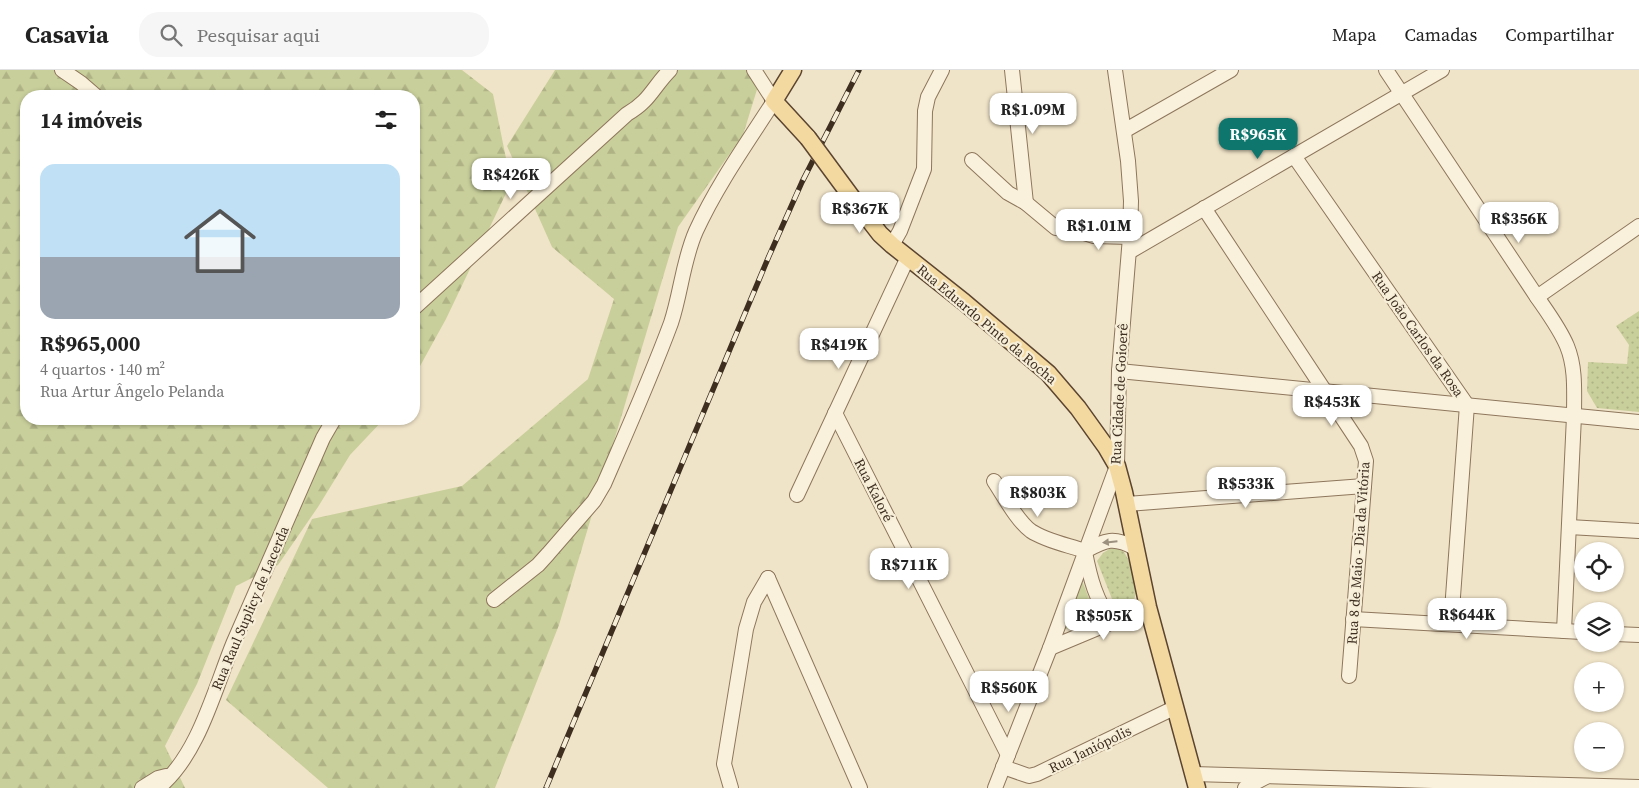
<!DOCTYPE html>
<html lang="pt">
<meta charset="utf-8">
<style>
:root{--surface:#fff;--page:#f6f6f6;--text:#222;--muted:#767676;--line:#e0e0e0;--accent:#0f766e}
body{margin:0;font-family:"Source Serif 4",serif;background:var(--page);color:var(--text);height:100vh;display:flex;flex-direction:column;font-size:19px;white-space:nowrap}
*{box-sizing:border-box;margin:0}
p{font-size:16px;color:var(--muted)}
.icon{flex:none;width:28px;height:28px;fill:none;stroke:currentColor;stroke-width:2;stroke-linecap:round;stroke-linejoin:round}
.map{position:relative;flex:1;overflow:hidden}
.sheet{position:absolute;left:20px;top:20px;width:400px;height:335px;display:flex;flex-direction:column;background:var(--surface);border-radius:20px;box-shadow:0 1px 4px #0004}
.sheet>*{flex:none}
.buttons{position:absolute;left:1574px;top:472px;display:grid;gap:10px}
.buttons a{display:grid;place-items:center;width:50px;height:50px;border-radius:50%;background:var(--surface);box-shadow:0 1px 4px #0004;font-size:25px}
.price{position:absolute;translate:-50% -42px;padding:0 11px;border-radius:10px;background:#fff;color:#222;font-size:16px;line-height:32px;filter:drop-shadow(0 1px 2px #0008)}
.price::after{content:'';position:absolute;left:50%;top:30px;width:15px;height:11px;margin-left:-8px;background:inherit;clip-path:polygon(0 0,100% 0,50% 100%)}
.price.on{background:var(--accent);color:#fff}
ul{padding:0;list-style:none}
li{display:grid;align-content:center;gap:10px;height:265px;padding:0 20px}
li+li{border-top:1px solid var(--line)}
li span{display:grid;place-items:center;height:155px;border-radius:15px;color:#555}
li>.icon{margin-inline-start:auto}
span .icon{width:90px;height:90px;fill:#fffc;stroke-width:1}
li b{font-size:21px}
h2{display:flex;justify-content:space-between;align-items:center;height:60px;padding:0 20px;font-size:21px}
header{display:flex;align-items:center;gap:30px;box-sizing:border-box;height:70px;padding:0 25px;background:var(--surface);border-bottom:1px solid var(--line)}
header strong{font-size:24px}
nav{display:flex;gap:28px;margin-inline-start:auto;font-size:18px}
.search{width:350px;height:45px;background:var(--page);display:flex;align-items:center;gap:12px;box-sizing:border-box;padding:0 18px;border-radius:20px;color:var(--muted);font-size:19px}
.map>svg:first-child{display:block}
.grass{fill:url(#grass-tufts)}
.forest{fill:url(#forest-firs)}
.park{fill:url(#park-dots)}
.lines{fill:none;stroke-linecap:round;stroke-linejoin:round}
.minor-casing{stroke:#8d765c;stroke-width:16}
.major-casing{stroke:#5b4430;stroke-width:19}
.minor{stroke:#faf1dc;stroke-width:14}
.major{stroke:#f3d9a0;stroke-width:16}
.rail-casing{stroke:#3d2e20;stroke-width:5.5}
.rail{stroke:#f7eed8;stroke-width:4;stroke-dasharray:11;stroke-linecap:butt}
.major-bridge-casing{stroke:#5b4430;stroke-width:19;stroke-linecap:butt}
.major-bridge{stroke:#f3d9a0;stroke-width:16}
.oneway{fill:#9c907e}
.labels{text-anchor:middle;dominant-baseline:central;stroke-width:4.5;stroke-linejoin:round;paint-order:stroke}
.street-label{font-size:14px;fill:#3d2e20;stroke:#f7eed8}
</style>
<header>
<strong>Casavia</strong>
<div class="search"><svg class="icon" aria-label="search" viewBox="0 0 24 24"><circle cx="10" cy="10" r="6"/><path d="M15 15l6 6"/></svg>Pesquisar aqui</div>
<nav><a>Mapa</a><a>Camadas</a><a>Compartilhar</a></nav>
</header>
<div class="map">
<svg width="1639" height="718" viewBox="0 0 1639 718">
<defs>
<pattern id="grass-tufts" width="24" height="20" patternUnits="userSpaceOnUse" patternTransform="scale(1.25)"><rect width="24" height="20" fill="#c9cf9b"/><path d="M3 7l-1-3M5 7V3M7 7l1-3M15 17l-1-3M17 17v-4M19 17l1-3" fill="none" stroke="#aeb285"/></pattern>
<pattern id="forest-firs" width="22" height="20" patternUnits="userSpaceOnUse" patternTransform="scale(1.25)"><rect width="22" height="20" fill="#c9cf9b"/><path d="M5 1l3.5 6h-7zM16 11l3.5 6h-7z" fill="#aeb285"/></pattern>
<pattern id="park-dots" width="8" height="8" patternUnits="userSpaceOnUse" patternTransform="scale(1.25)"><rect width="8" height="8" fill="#c9cf9b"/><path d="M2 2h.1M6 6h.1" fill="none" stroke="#aeb285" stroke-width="1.8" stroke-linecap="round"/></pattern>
</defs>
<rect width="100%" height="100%" fill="#f0e4c8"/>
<path class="grass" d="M1081,508L1096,546L1066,559L1064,558Z"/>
<g class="forest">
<path d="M0,0H462L493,24L511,113L446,249L414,307V26H26V349H384L350,385L318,437L278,495L236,516L197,614L165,676L185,718H0Z"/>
<path d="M555,0H763L743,65L678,157L559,555L495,718H328L226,630L312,449L462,416L588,309L614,229L552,177L507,76Z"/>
</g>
<g class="park">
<path d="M1639,241V342L1597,338L1587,321L1588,292L1627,294L1629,275L1616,256Z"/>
<path d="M1111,478L1119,479L1124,482L1128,489L1137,516L1134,531L1116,539L1097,491L1103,483Z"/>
</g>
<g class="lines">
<g class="minor-casing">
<g id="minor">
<path d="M62,0L81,13L96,26"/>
<path d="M1012,0L1026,133"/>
<path d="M1386,0L1537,227C1548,243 1560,259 1567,276C1576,298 1574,322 1574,346L1564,561"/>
<path d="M1124,61L1231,0"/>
<path d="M1294,86L1467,335L1451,554"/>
<path d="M972,90L1008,123L1026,133L1056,158L1075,160L1094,166L1130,167"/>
<path d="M1204,138L1361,376L1366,391L1349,606"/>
<path d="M1075,160L1085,151H1131"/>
<path d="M892,175L900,161L924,99L925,41L928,27L942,0"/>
<path d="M1129,182L1442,0"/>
<path d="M1537,227L1639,156"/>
<path d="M414,238L627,44C650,31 653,17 670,0"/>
<path d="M1119,301L1639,352"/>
<path d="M835,343L1008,685"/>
<path d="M994,411C1004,426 1017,451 1031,461C1046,471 1068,475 1085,481C1106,470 1113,466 1135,478"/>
<path d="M797,425L908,187"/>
<path d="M1127,434L1364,416"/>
<path d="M1569,457L1639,461"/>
<path d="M1085,482C1090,508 1096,531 1112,552"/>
<path d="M768,508L860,718"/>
<path d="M494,530L538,495L548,484L594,431L604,414C627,361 651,307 671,253C681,223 683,190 696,161C717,115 747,73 774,31L754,0"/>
<path d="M1353,549L1582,562"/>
<path d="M1615,564L1639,565"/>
<path d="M1050,578L1148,537"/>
<path d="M1003,697L1029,706L1037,704L1174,638"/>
<path d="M1193,704L1639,717"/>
<path d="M142,718L158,708L166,706"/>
<path d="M158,718C198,686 214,621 233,574C263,505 293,437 323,368L334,349"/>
<path d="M731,718L724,694L746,559L754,532L768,508"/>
<path d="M995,718L1050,578L1117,396L1119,301L1130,167L1131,131L1128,91L1115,0"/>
<path d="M1245,718L1266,707"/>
</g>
</g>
<g class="major-casing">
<g id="major">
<path d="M793,0L774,31L808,68"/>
<path d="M853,129L880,164L892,175L964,232L1048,303L1078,338L1106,377L1117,396L1124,422L1148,537L1197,718"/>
</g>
</g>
<use href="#minor" class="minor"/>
<use href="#major" class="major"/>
<g class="rail-casing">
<path id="rail" d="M546,718L769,186L802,112L859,0"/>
</g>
<use href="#rail" class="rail"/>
<g class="major-bridge-casing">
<path id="major-bridge" d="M808,68L853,129"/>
</g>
<use href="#major-bridge" class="major-bridge"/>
</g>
<defs><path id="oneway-solid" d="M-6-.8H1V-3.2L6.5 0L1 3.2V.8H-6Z" transform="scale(1.25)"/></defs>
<use class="oneway" href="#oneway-solid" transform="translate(1110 472) rotate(174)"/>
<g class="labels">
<g class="street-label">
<text transform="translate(987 254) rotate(40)">Rua Eduardo Pinto da Rocha</text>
<text transform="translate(1418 264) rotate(55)">Rua João Carlos da Rosa</text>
<text transform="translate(1119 324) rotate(-87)">Rua Cidade de Goioerê</text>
<text transform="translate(874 420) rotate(63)">Rua Kaloré</text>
<text transform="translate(1358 483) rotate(-86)">Rua 8 de Maio - Dia da Vitória</text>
<text transform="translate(250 538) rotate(-67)">Rua Raul Suplicy de Lacerda</text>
<text transform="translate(1090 679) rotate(-26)">Rua Janiópolis</text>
</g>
</g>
</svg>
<div class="buttons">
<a><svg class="icon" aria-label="locate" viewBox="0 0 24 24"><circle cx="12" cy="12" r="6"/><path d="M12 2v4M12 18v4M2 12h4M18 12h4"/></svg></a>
<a><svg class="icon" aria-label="layers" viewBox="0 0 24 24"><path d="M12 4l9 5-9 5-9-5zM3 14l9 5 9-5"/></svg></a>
<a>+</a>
<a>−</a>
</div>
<b class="price" style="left:1033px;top:65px">R$1.09M</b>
<b class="price on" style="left:1258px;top:90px">R$965K</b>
<b class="price" style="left:511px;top:130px">R$426K</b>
<b class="price" style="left:860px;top:164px">R$367K</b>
<b class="price" style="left:1519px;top:174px">R$356K</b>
<b class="price" style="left:1099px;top:181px">R$1.01M</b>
<b class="price" style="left:839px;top:300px">R$419K</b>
<b class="price" style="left:1332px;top:357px">R$453K</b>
<b class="price" style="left:1246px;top:439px">R$533K</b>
<b class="price" style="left:1038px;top:448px">R$803K</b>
<b class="price" style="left:909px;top:520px">R$711K</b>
<b class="price" style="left:1467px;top:570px">R$644K</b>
<b class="price" style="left:1104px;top:571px">R$505K</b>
<b class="price" style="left:1009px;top:643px">R$560K</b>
<section class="sheet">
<h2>14 imóveis<svg class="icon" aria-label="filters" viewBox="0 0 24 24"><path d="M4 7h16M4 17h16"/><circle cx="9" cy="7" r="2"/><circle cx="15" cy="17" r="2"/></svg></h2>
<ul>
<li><span style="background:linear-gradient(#bfe0f5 60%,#9aa5b1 0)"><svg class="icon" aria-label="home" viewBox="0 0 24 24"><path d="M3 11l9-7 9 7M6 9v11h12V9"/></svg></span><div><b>R$965,000</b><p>4 quartos · 140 m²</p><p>Rua Artur Ângelo Pelanda</p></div></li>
</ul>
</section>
</div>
